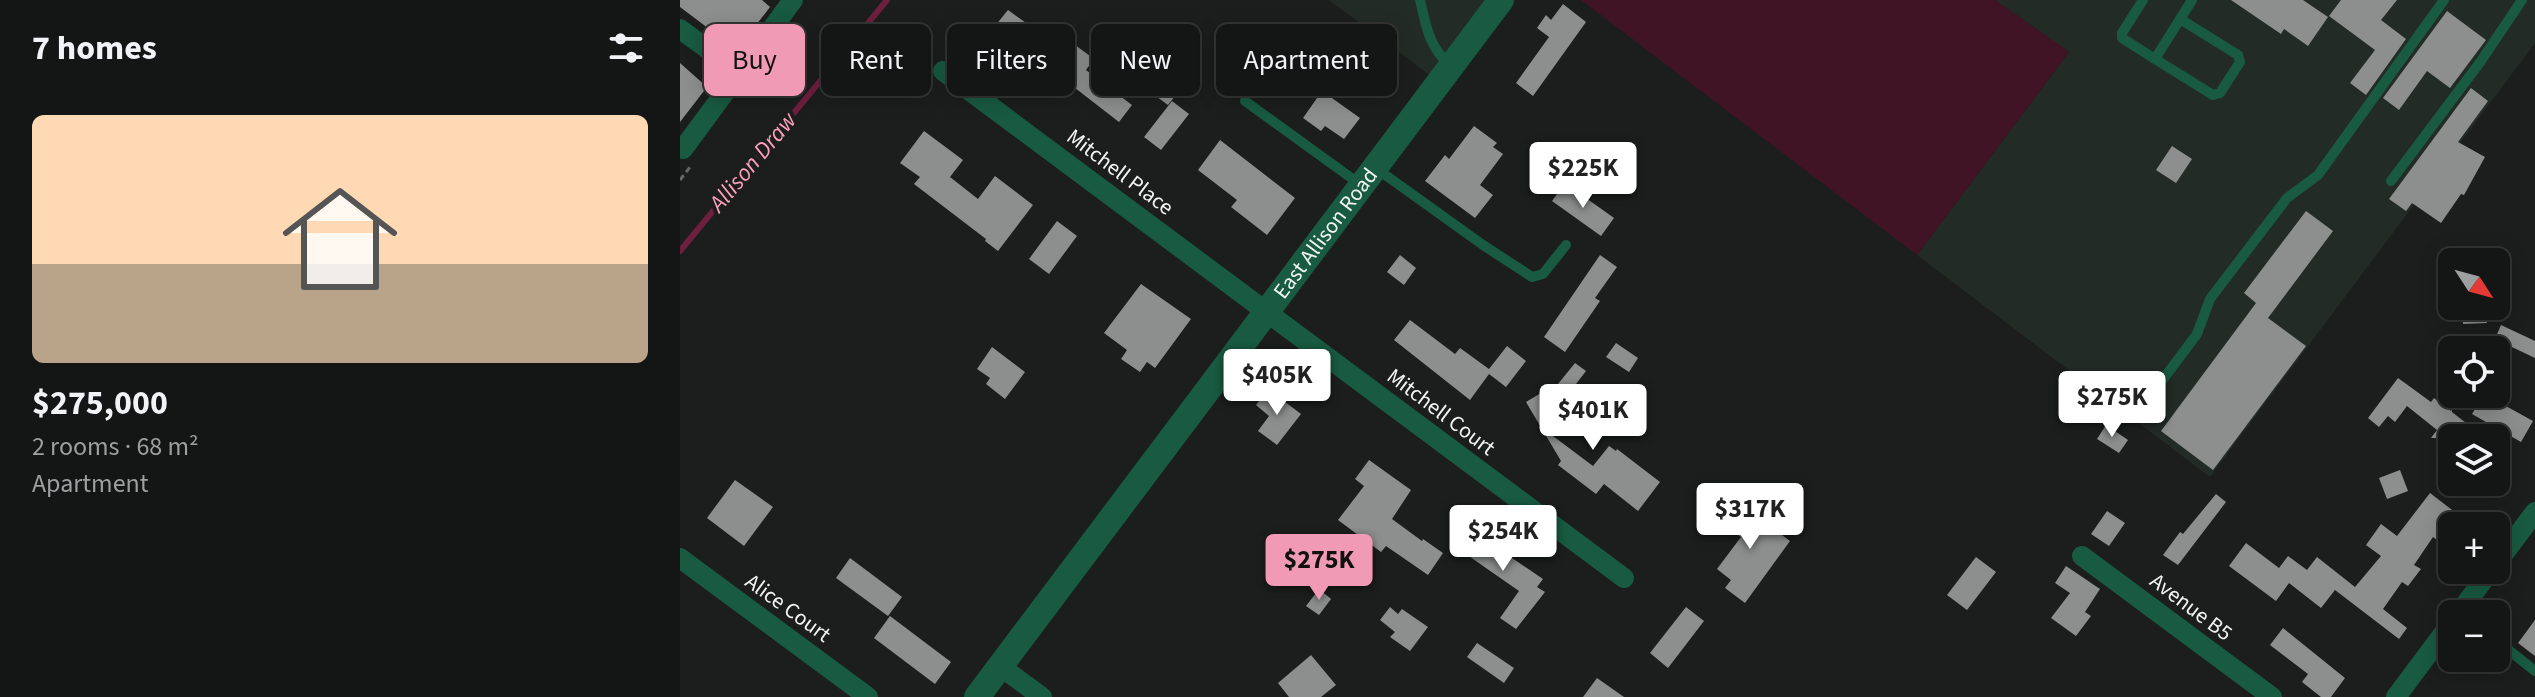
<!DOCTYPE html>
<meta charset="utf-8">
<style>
:root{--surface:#141615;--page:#1d1f1e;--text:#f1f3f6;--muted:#9d9fa0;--line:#333534;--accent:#f09ab5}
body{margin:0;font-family:"Source Sans 3",sans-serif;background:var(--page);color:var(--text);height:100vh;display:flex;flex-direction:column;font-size:30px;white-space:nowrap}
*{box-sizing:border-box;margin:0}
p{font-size:26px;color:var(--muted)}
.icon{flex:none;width:44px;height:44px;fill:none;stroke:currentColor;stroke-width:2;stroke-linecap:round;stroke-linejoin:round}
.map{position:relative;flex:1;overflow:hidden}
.side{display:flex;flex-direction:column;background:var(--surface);width:680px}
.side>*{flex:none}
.banner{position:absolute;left:24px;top:24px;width:760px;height:72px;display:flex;gap:16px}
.needle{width:52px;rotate:126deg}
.tools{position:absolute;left:1758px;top:248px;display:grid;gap:16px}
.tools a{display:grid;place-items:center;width:72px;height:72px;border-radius:12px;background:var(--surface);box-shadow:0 4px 20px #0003,0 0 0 2px var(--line);font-size:40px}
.price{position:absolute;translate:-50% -68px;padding:0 18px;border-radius:8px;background:#fff;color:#222;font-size:26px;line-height:52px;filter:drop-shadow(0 2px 4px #0008)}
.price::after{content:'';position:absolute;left:50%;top:48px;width:24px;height:18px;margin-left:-12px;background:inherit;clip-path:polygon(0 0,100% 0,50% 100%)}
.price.selected{background:var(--accent);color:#111}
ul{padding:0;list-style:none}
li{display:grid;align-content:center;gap:16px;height:424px;padding:0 32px}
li+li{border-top:2px solid var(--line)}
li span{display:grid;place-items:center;height:248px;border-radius:12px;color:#555}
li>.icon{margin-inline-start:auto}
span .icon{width:144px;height:144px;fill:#fffc;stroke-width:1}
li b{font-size:34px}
h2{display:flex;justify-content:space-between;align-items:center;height:96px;padding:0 32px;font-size:34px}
.pill{padding:0 28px;border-radius:12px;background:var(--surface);box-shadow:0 4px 20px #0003,0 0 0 2px var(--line);font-size:28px;line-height:72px}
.pill.selected{background:var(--accent);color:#111}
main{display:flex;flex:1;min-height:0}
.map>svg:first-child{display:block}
.built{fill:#232b27}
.green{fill:#411425}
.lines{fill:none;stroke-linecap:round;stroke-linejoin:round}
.stream{stroke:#6d1f3e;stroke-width:6}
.building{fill:#8c8f8e}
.path{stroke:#656766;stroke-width:3;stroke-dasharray:6 4;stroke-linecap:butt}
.service{stroke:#185a42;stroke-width:10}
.minor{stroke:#185a42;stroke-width:20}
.tertiary{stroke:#185a42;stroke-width:26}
.labels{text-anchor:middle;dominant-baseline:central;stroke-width:8;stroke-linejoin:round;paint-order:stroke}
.street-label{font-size:22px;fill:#f2f4f3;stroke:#1b1e1c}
.water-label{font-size:24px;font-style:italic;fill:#fda0bd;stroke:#1b1e1c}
</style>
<main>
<section class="side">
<h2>7 homes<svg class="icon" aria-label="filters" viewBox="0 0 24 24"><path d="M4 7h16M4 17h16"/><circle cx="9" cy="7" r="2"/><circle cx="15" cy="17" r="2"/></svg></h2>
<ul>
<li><span style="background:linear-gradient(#ffd9b3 60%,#b9a48a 0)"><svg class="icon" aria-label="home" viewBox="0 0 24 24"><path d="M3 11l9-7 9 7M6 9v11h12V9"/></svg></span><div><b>$275,000</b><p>2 rooms · 68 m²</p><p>Apartment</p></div></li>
</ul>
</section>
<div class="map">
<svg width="1855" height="697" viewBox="0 0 1855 697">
<rect width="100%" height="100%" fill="#1b1e1c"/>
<g class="built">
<path d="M649,0H808L751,76Z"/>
<path d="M1315,0H1855V43L1530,477L1237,255L1389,52Z"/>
</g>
<path class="green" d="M901,0H1315L1389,52L1237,255Z"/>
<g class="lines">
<path class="stream" d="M0,251L207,0"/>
</g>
<g class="building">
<path d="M0,0H82L90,7L57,50L0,7Z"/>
<path d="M1551,0H1623L1648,17L1628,46L1604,29L1601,34Z"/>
<path d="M1661,0H1717L1701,20L1726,39L1686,95L1670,83L1695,50L1649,16Z"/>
<path d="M883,4L906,22L853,96L836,83L869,37L857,28L866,15L871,20Z"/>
<path d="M328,10L360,33L367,24L414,59L406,70L452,105L439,122L315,26Z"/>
<path d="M1767,11L1806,40L1770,88L1747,71L1719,110L1703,98Z"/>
<path d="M613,26L638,46L624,64L615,57L586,94L565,78L572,68L542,45L555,28L579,46L584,39L596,48Z"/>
<path d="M0,63L27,87L0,122Z"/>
<path d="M487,76L502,87L488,105L473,94Z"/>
<path d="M1791,88L1808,101L1778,142L1805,157L1784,195L1781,194L1761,223L1732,203L1726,211L1709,199Z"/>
<path d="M642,91L680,118L664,139L645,126L641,131L623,118Z"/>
<path d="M492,101L509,114L481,150L464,137Z"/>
<path d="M794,126L817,143L813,147L823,154L800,185L813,195L795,218L745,181L765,155L769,159Z"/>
<path d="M244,131L283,160L270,177L298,199L315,176L353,205L318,251L305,241L306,239L234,184L240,177L220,163Z"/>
<path d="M540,140L615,198L587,235L551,207L557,200L518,170Z"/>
<path d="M1492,146L1512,159L1496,183L1476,170Z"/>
<path d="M885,183L934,218L921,236L872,201Z"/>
<path d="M1626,211L1653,231L1588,318L1626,346L1533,470L1481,431L1576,303L1564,293Z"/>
<path d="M377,221L397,236L369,274L349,259Z"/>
<path d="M720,255L736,268L724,285L707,272Z"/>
<path d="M920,255L937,267L915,298L920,301L885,352L864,337Z"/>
<path d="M461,284L511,319L475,368L467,362L460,372L441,359L447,350L424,333Z"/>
<path d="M1782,306H1806L1807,323L1783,324Z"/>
<path d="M730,320L775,354L780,348L809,369L827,346L846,361L826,387L809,374L790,400L714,340Z"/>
<path d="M1821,325L1855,341V358L1815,339Z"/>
<path d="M936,343L958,358L949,372L926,357Z"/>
<path d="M312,347L345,372L325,399L306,384L310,378L297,369Z"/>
<path d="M895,363L906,371L876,410L882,420L865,430L913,466L929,446L936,451L937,449L980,482L958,511L924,484L916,494L878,465L881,461L846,402L861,393L865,400Z"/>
<path d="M1718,378L1751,402L1754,398L1771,411L1772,410V412L1786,423L1780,438H1772V444L1758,438H1751L1757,430L1727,406L1715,422L1708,416L1699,427L1688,418Z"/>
<path d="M588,389L621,414L597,445L578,431L589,416L576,405Z"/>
<path d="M1804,394L1853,421L1841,442L1792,414Z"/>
<path d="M1426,425L1448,440L1439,453L1417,439Z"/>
<path d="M689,460L731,490L712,519L742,541L743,539L763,553L748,575L706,546L701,552L658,520L684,486L675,479Z"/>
<path d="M1720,470L1728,491L1707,499L1699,478Z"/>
<path d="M55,480L93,507L64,546L27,518Z"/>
<path d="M1750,493L1793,526H1772V551L1753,537L1734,565L1741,569L1728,586L1722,582L1703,609L1727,628L1719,639L1655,590L1641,608L1609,583L1596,601L1549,566L1566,543L1599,568L1608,556L1627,570L1637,557L1675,587L1701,556L1686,545L1701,524L1717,536Z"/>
<path d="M1536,494L1546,502L1498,565L1483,555L1500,532L1503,534Z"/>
<path d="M1056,501L1110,541L1065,603L1045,588L1051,580L1037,569L1061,537L1041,522Z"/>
<path d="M1427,511L1445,523L1429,546L1411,534Z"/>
<path d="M782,524L863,579L857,587L865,592L836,629L820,618L839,591L770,543Z"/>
<path d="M1296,557L1316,572L1287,610L1267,595Z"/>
<path d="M170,558L222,597L208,616L156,578Z"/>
<path d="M1386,566L1420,589L1405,612L1411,616L1396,636L1371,618L1390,593L1375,583Z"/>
<path d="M639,589L651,599L639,615L626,606Z"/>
<path d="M710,607L718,614L722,609L748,627L730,651L710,637L715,632L700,620Z"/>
<path d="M1006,607L1024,621L988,668L970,653Z"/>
<path d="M210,616L271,662L255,684L194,638Z"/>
<path d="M1855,620V656L1838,643Z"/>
<path d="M1603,628L1665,678L1651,697H1641L1622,682L1628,674L1590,645Z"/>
<path d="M797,643L834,668L824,683L787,657Z"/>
<path d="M631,655L656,685L641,697H609L598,683Z"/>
<path d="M917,678L944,697H903Z"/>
</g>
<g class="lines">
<path class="path" d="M0,180L10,167"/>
<g class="service">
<path d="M740,0C746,26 749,47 770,65"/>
<path d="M1463,0L1442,33V38L1475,59L1512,0"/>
<path d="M1475,59L1533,95L1540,93L1560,62L1558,55L1500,19"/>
<path d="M565,101L681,185"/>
<path d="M697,169L803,245L852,277L863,274L886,245"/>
<path d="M1711,181L1801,61L1842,0"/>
<path d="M1469,398L1517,334L1530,299L1607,198L1638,175L1764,0"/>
<path d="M1816,640L1855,671"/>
</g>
<g class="minor">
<path d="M0,29L59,72"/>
<path d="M263,71L944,578"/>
<path d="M0,147L3,149L113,0"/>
<path d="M1402,556L1592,697"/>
<path d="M0,558L188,697"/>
<path d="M1816,564L1855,512"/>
<path d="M1778,614L1811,570"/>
<path d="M321,667L362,697"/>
<path d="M1716,697L1772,622"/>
</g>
<path class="tertiary" id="s1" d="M297,697L821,0"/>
</g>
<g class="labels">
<g class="street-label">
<text transform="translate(440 172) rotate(37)">Mitchell Place</text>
<text stroke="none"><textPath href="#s1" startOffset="580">East Allison Road</textPath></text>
<text transform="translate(761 412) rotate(37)">Mitchell Court</text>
<text transform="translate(1511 607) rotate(37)">Avenue B5</text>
<text transform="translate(108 608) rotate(36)">Alice Court</text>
</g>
<g class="water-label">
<text transform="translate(73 162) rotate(-50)">Allison Draw</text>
</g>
</g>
</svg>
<div class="tools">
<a><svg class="needle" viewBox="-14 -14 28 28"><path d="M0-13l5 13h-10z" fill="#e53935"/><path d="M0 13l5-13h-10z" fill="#9d9fa0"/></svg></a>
<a><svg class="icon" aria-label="locate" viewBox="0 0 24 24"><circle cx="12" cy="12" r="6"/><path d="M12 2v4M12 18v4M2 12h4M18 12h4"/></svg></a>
<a><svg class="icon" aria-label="layers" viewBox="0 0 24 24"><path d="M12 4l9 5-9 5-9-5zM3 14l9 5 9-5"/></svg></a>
<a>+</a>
<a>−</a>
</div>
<b class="price" style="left:903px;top:210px">$225K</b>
<b class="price" style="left:597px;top:417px">$405K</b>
<b class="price" style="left:1432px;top:439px">$275K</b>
<b class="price" style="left:913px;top:452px">$401K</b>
<b class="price" style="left:1070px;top:551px">$317K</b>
<b class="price" style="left:823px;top:573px">$254K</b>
<b class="price selected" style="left:639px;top:602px">$275K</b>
<div class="banner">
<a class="pill selected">Buy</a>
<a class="pill">Rent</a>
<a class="pill">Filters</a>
<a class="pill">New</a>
<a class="pill">Apartment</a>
</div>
</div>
</main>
